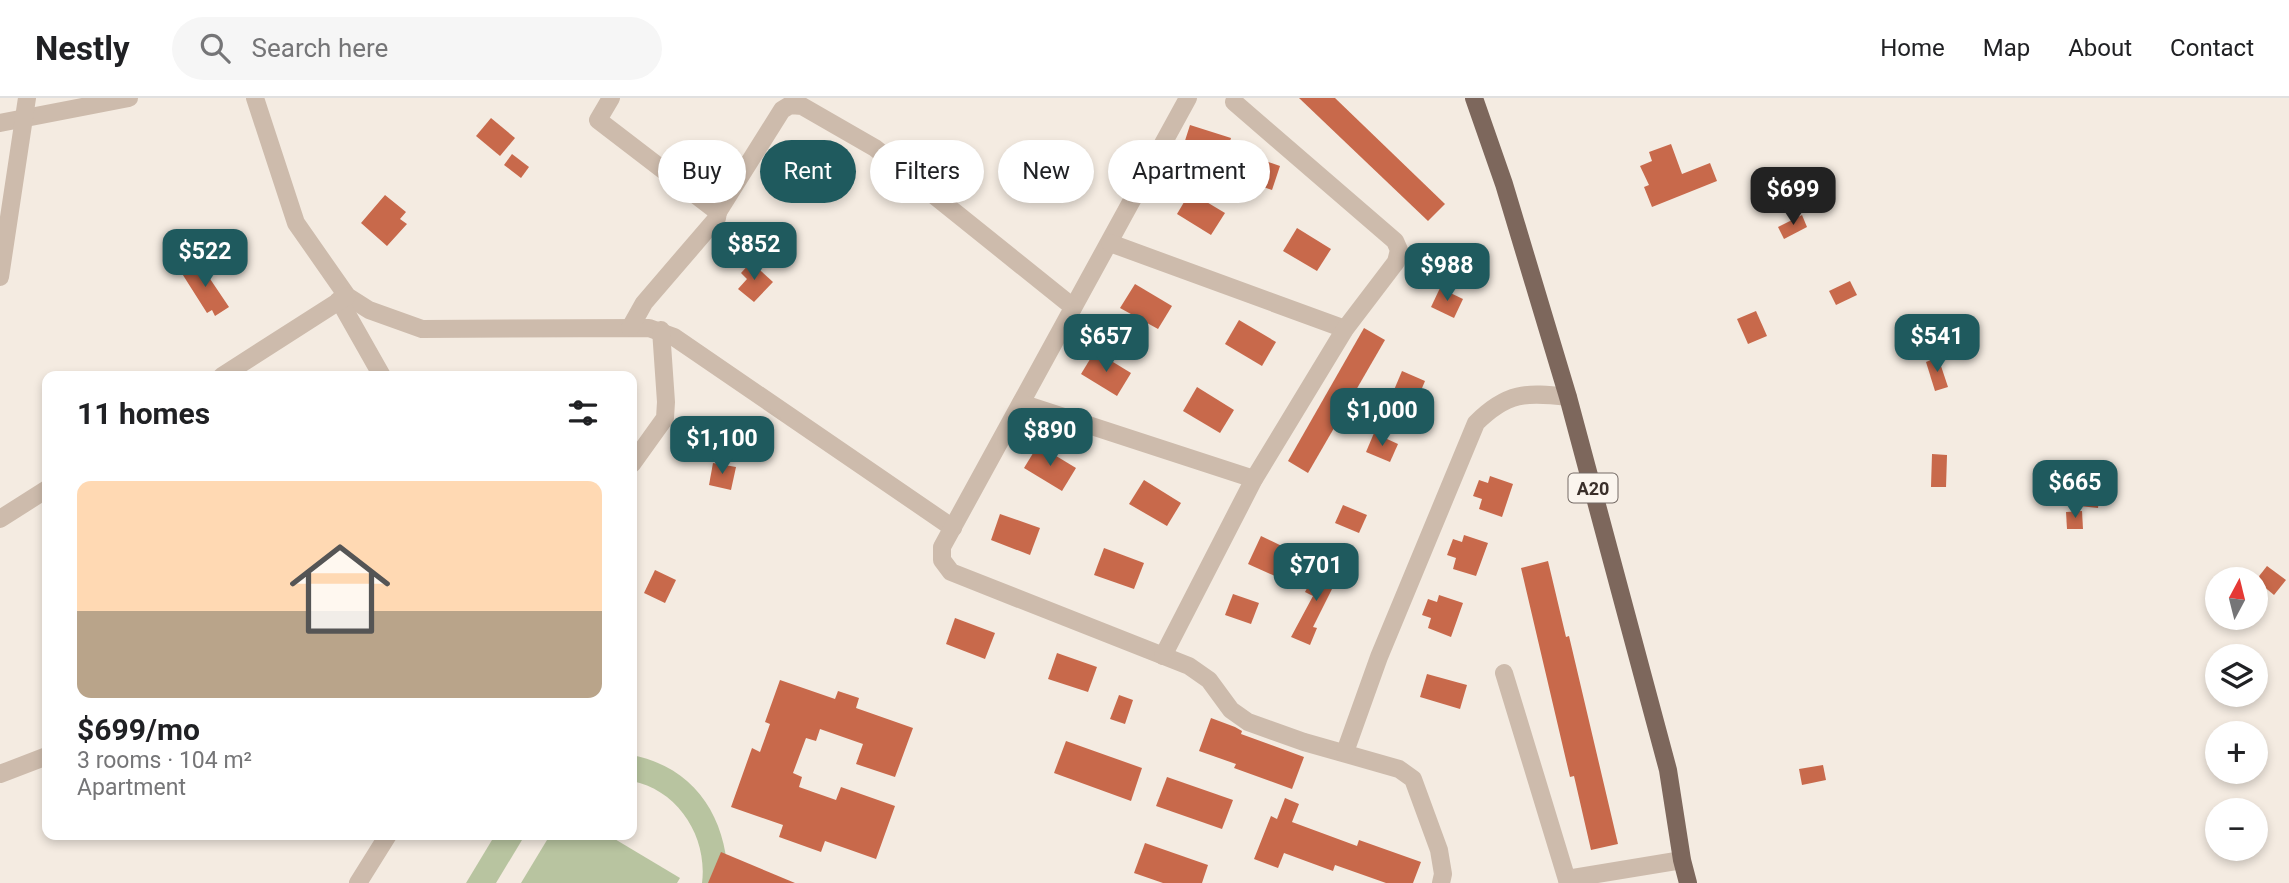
<!DOCTYPE html>
<meta charset="utf-8">
<style>
:root{--surface:#fff;--page:#f6f6f6;--text:#202124;--muted:#757577;--line:#e0e0e0;--accent:#1f5a5e}
body{margin:0;font-family:Roboto,sans-serif;background:var(--page);color:var(--text);height:100vh;display:flex;flex-direction:column;font-size:26px;white-space:nowrap}
*{box-sizing:border-box;margin:0}
p{font-size:23px;color:var(--muted)}
.icon{flex:none;width:38px;height:38px;fill:none;stroke:currentColor;stroke-width:2;stroke-linecap:round;stroke-linejoin:round}
.map{position:relative;flex:1;overflow:hidden}
.sheet{position:absolute;left:42px;top:273px;width:595px;height:469px;display:flex;flex-direction:column;background:var(--surface);border-radius:14px;box-shadow:0 4px 10px #0003}
.sheet>*{flex:none}
.banner{position:absolute;left:658px;top:42px;width:665px;height:63px;display:flex;gap:14px}
.needle{width:46px;rotate:7deg}
.tools{position:absolute;left:2205px;top:469px;display:grid;gap:14px}
.tools a{display:grid;place-items:center;width:63px;height:63px;border-radius:50%;background:var(--surface);box-shadow:0 4px 10px #0003;font-size:35px}
.price{position:absolute;translate:-50% -60px;padding:0 16px;border-radius:14px;background:var(--accent);color:#fff;font-size:23px;line-height:46px;filter:drop-shadow(0 2px 4px #0008)}
.price::after{content:'';position:absolute;left:50%;top:42px;width:21px;height:16px;margin-left:-10px;background:inherit;clip-path:polygon(0 0,100% 0,50% 100%)}
.price.on{background:#222;color:#fff}
ul{padding:0;list-style:none}
li{display:grid;align-content:center;gap:14px;height:371px;padding:0 35px}
li span{display:grid;place-items:center;height:217px;border-radius:14px;color:#555}
li>.icon{margin-inline-start:auto}
span .icon{width:126px;height:126px;fill:#fffc;stroke-width:1}
li b{font-size:30px}
h2{display:flex;justify-content:space-between;align-items:center;height:84px;padding:0 35px;font-size:30px}
.chip{padding:0 24px;border-radius:32px;background:var(--surface);box-shadow:0 4px 10px #0003;font-size:24px;line-height:63px}
.chip.on{background:var(--accent);color:#fff}
header{display:flex;align-items:center;gap:42px;box-sizing:border-box;height:98px;padding:0 35px;background:var(--surface);border-bottom:2px solid var(--line)}
header strong{font-size:33px}
nav{display:flex;gap:38px;margin-inline-start:auto;font-size:24px}
.search{width:490px;height:63px;background:var(--page);display:flex;align-items:center;gap:18px;box-sizing:border-box;padding:0 24px;border-radius:38px;color:var(--muted);font-size:26px}
.map>svg:first-child{display:block}
.green{fill:#b8c4a0}
.building{fill:#c8694b}
.lines{fill:none;stroke-linecap:round;stroke-linejoin:round}
.minor{stroke:#cdbbac;stroke-width:18}
.major{stroke:#7d675c;stroke-width:18}
.labels{text-anchor:middle;dominant-baseline:central;stroke-width:6;stroke-linejoin:round;paint-order:stroke}
.shield{fill:#fbf5ee;stroke:#756b66;stroke-width:2}
.shield-label{font-size:18px;font-weight:bold;fill:#3b302b}
</style>
<header>
<strong>Nestly</strong>
<div class="search"><svg class="icon" aria-label="search" viewBox="0 0 24 24"><circle cx="10" cy="10" r="6"/><path d="M15 15l6 6"/></svg>Search here</div>
<nav><a>Home</a><a>Map</a><a>About</a><a>Contact</a></nav>
</header>
<div class="map">
<svg width="2289" height="785" viewBox="0 0 2289 785">
<rect width="100%" height="100%" fill="#f4ebe1"/>
<g class="green">
<path d="M632,657C697,670 728,722 728,785H702C708,739 678,692 632,683Z"/>
<path d="M495,737H525L496,785H466Z"/>
<path d="M550,737H608L680,780L677,785H521Z"/>
</g>
<g class="building">
<path d="M1299,0H1335L1445,106L1428,123Z"/>
<path d="M491,20L515,40L500,58L476,38Z"/>
<path d="M1190,27L1231,40L1228,50L1280,68L1272,92L1231,78L1234,68L1182,52Z"/>
<path d="M1671,46L1682,76L1710,65L1717,83L1652,109L1644,89L1649,87L1640,68L1652,63L1649,54Z"/>
<path d="M512,56L529,69L521,80L504,67Z"/>
<path d="M1190,94L1225,115L1211,137L1177,116Z"/>
<path d="M385,97L406,114L400,121L407,126L387,148L361,125Z"/>
<path d="M1802,117L1807,129L1784,141L1778,129Z"/>
<path d="M1297,130L1331,151L1317,173L1283,153Z"/>
<path d="M198,163L229,209L215,218L212,212L207,215L181,174Z"/>
<path d="M751,164L773,184L754,204L738,191L747,181L741,175Z"/>
<path d="M1850,183L1857,197L1836,207L1829,193Z"/>
<path d="M1135,186L1172,208L1158,231L1120,210Z"/>
<path d="M1440,190L1463,201L1454,220L1431,209Z"/>
<path d="M1756,213L1767,238L1748,246L1737,221Z"/>
<path d="M1239,222L1276,244L1262,268L1225,246Z"/>
<path d="M1364,230L1385,242L1308,375L1288,363Z"/>
<path d="M1095,253L1131,275L1117,298L1081,276Z"/>
<path d="M1938,259L1948,289L1935,293L1926,264Z"/>
<path d="M1402,273L1425,283L1417,302L1394,292Z"/>
<path d="M1197,289L1234,312L1220,335L1183,313Z"/>
<path d="M1374,335L1398,346L1390,364L1366,354Z"/>
<path d="M1038,347L1076,370L1062,393L1024,370Z"/>
<path d="M1932,356L1947,357L1946,389H1931Z"/>
<path d="M713,365L736,369L731,392L709,387Z"/>
<path d="M1490,378L1513,386L1502,419L1479,411L1482,401L1473,398L1479,382L1488,385Z"/>
<path d="M2069,379L2101,383L2098,410L2070,407Z"/>
<path d="M1144,382L1181,405L1167,428L1129,406Z"/>
<path d="M1343,407L1367,417L1359,435L1335,425Z"/>
<path d="M2082,413L2083,431H2067L2066,414Z"/>
<path d="M1000,416L1040,430L1030,457L991,442Z"/>
<path d="M1464,437L1488,445L1476,478L1453,471L1456,460L1447,457L1453,441L1462,444Z"/>
<path d="M1261,438L1288,451L1275,478L1248,466Z"/>
<path d="M1104,450L1144,465L1134,491L1094,477Z"/>
<path d="M1548,463L1566,539L1569,538L1618,746L1591,752L1574,678L1570,679L1521,470Z"/>
<path d="M1327,466L1341,473L1313,529L1317,530L1310,547L1291,539L1313,498L1305,494L1316,473L1322,476Z"/>
<path d="M2267,468L2286,482L2274,497L2256,482Z"/>
<path d="M655,472L676,482L665,505L644,495Z"/>
<path d="M1233,496L1259,505L1251,526L1225,517Z"/>
<path d="M1439,497L1463,505L1451,539L1428,530L1431,520L1422,517L1428,501L1437,504Z"/>
<path d="M955,520L995,535L985,561L946,546Z"/>
<path d="M1057,555L1097,569L1088,594L1048,581Z"/>
<path d="M1427,576L1467,587L1460,611L1420,599Z"/>
<path d="M780,582L835,601L838,593L859,600L856,610L913,630L895,679L856,666L863,646L820,631L816,643L806,640L793,675L802,679L799,689L836,702L841,689L895,708L876,761L825,743L821,754L779,739L783,727L731,709L752,650L760,654L770,626L765,624Z"/>
<path d="M1119,597L1133,602L1125,626L1110,621Z"/>
<path d="M1211,620L1235,629L1242,633L1241,636L1304,659L1292,691L1234,670L1236,666L1199,653Z"/>
<path d="M1066,643L1142,670L1131,703L1054,675Z"/>
<path d="M1823,667L1826,682L1802,687L1799,671Z"/>
<path d="M1167,679L1233,702L1222,731L1156,708Z"/>
<path d="M1285,700L1299,706L1292,724L1357,748L1359,742L1421,764L1413,785H1386L1335,767L1333,773L1284,755L1278,770L1254,761L1271,718L1277,721Z"/>
<path d="M1145,745L1208,767L1202,785H1163L1134,775Z"/>
<path d="M721,754L795,785H708Z"/>
</g>
<g class="lines">
<g class="minor">
<path d="M255,0L296,125L347,198L369,212L422,231L649,230L674,239L953,430"/>
<path d="M611,0L598,22L718,114L717,120L644,205L630,230"/>
<path d="M1188,0L942,449V462L951,474L1189,568L1209,582L1231,612L1248,624L1304,644L1399,671L1413,681L1439,752L1443,776L1441,785"/>
<path d="M0,25L129,0"/>
<path d="M718,114L782,12L790,7L802,8L875,50L1073,209"/>
<path d="M1110,145L1345,231"/>
<path d="M0,179L27,0"/>
<path d="M339,202L382,278"/>
<path d="M222,278L347,198"/>
<path d="M1021,305L1254,381"/>
<path d="M632,366L665,320L666,304L661,232"/>
<path d="M0,421L47,391"/>
<path d="M1163,558L1254,381L1345,231L1396,164L1399,152L1395,143L1234,4"/>
<path d="M1504,575L1568,785"/>
<path d="M1345,654L1379,559L1476,325C1507,294 1526,294 1568,299"/>
<path d="M0,676L47,658"/>
<path d="M1567,781L1682,762"/>
<path d="M358,785L388,737"/>
</g>
<path class="major" d="M1474,0L1504,86L1568,299L1668,672L1682,762L1688,785"/>
</g>
<g class="labels">
<rect class="shield" x="1568.5" y="375.5" width="49" height="29" rx="5"/>
<g class="shield-label">
<text x="1593" y="390">A20</text>
</g>
</g>
</svg>
<div class="tools">
<a><svg class="needle" viewBox="-14 -14 28 28"><path d="M0-13l5 13h-10z" fill="#e53935"/><path d="M0 13l5-13h-10z" fill="#757577"/></svg></a>
<a><svg class="icon" aria-label="layers" viewBox="0 0 24 24"><path d="M12 4l9 5-9 5-9-5zM3 14l9 5 9-5"/></svg></a>
<a>+</a>
<a>−</a>
</div>
<b class="price on" style="left:1793px;top:129px">$699</b>
<b class="price" style="left:754px;top:184px">$852</b>
<b class="price" style="left:205px;top:191px">$522</b>
<b class="price" style="left:1447px;top:205px">$988</b>
<b class="price" style="left:1106px;top:276px">$657</b>
<b class="price" style="left:1937px;top:276px">$541</b>
<b class="price" style="left:1382px;top:350px">$1,000</b>
<b class="price" style="left:1050px;top:370px">$890</b>
<b class="price" style="left:722px;top:378px">$1,100</b>
<b class="price" style="left:2075px;top:422px">$665</b>
<b class="price" style="left:1316px;top:505px">$701</b>
<div class="banner">
<a class="chip">Buy</a>
<a class="chip on">Rent</a>
<a class="chip">Filters</a>
<a class="chip">New</a>
<a class="chip">Apartment</a>
</div>
<section class="sheet">
<h2>11 homes<svg class="icon" aria-label="filters" viewBox="0 0 24 24"><path d="M4 7h16M4 17h16"/><circle cx="9" cy="7" r="2"/><circle cx="15" cy="17" r="2"/></svg></h2>
<ul>
<li><span style="background:linear-gradient(#ffd9b3 60%,#b9a48a 0)"><svg class="icon" aria-label="home" viewBox="0 0 24 24"><path d="M3 11l9-7 9 7M6 9v11h12V9"/></svg></span><div><b>$699/mo</b><p>3 rooms · 104 m²</p><p>Apartment</p></div></li>
</ul>
</section>
</div>
